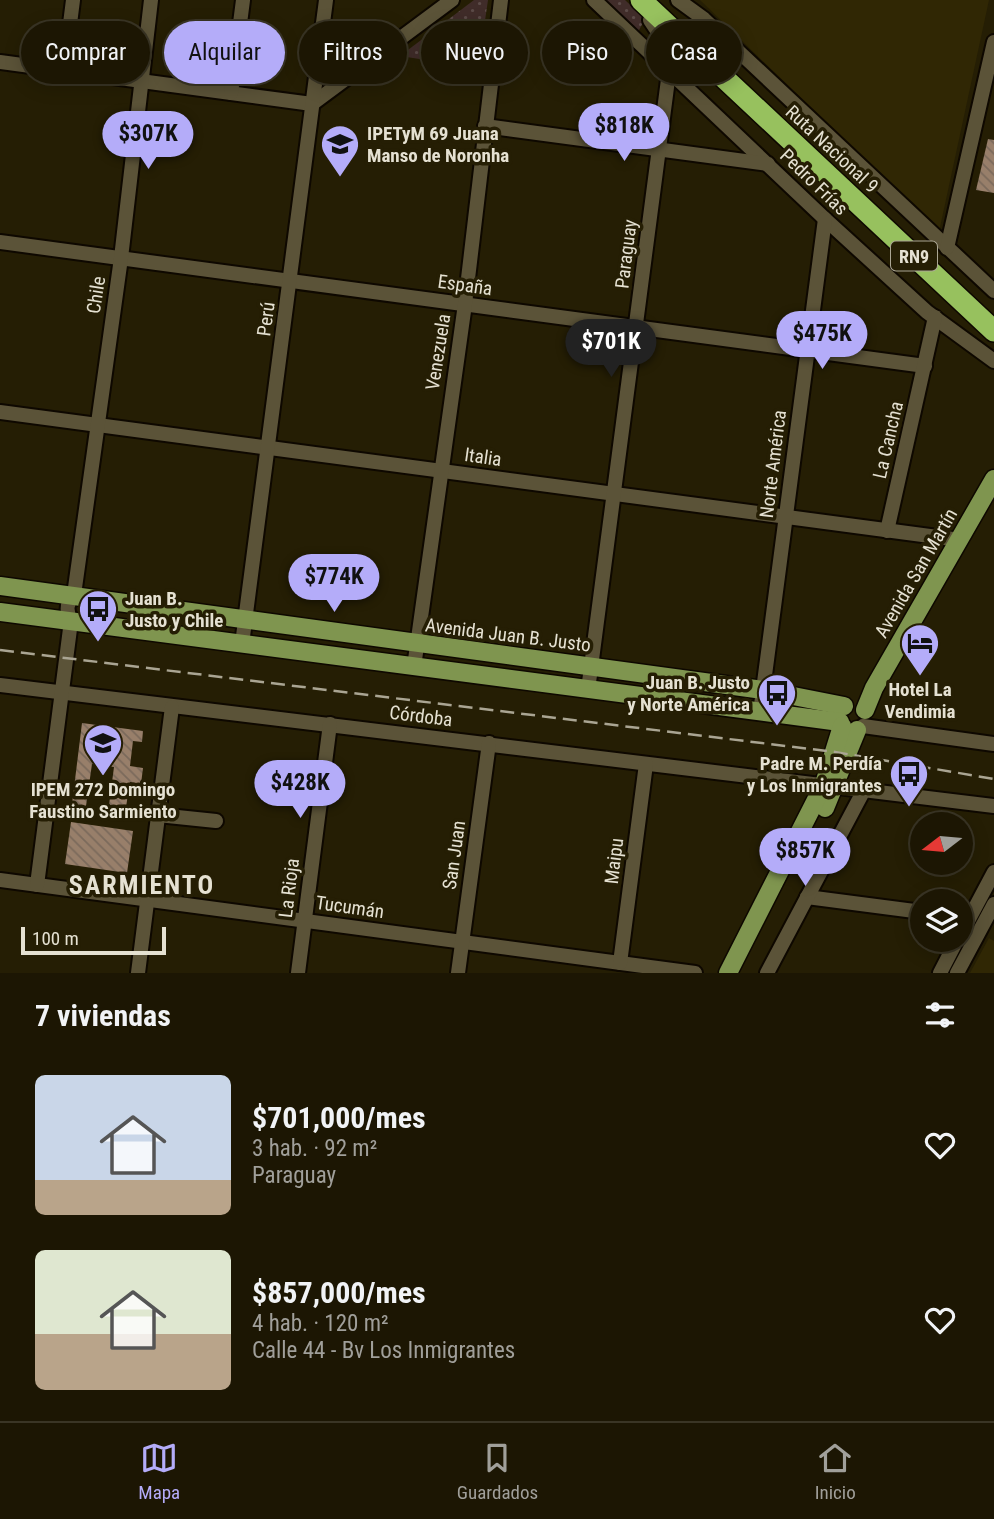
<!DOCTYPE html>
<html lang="es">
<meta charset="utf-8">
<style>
:root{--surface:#1c1603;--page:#251f0d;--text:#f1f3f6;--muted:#a09f9a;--line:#3a3525;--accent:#b4acf9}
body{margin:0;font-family:"Roboto Condensed",sans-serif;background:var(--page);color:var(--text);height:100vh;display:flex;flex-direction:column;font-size:26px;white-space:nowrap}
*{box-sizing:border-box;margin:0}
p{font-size:23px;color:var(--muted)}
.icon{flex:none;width:38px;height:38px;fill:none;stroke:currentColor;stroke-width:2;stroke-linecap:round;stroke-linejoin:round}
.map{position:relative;height:973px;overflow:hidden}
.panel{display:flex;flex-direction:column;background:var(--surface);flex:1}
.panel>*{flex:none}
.banner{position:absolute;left:21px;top:21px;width:952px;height:63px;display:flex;gap:14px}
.needle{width:46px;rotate:254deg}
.fabs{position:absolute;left:910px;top:812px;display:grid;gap:14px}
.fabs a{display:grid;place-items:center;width:63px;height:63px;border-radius:50%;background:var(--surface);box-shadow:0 4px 18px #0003,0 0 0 2px var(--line);font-size:35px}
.scale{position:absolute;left:21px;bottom:18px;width:145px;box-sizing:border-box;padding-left:7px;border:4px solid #e5e1d2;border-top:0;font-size:19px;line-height:24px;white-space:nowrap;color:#e5e1d2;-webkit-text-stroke:5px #251e04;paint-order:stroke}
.price{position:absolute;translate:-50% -60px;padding:0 16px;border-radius:24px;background:var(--accent);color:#111;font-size:23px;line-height:46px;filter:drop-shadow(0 2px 4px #0008)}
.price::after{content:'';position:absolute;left:50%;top:42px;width:21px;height:16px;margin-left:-10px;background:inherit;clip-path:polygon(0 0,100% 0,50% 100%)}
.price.on{background:#222;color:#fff}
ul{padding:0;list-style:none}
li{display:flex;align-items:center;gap:21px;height:175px;padding:0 35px}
li span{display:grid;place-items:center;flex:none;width:196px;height:140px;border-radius:10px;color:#555}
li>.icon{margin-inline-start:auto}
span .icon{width:84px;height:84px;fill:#fffc;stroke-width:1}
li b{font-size:30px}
h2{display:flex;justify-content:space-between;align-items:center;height:84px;padding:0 35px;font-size:30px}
.chip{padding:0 24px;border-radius:32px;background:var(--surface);box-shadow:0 4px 18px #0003,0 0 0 2px var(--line);font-size:24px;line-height:63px}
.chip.on{background:var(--accent);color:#111}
.tab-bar{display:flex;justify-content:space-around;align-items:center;height:98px;border-top:2px solid var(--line);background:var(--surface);font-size:19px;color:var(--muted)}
.tab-bar a{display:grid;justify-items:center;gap:4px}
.tab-bar .on{color:var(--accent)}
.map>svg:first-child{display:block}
.built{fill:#302704}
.park{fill:url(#park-dots)}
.building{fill:url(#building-back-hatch)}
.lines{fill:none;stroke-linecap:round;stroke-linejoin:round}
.minor-casing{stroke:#0e0800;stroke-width:18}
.major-casing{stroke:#0e0800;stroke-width:21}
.highway-casing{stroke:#0e0800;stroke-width:24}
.minor{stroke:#5b5338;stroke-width:14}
.major{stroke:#7f954f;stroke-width:18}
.highway{stroke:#97c15e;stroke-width:21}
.rail{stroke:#aaa593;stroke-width:2.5;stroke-dasharray:14 7;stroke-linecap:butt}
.labels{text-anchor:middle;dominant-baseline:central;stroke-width:7;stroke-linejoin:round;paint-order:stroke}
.shield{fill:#251e04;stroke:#aba694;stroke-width:2}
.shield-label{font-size:18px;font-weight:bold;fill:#e5e1d2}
.poi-label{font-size:19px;font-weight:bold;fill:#e5e1d2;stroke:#251e04;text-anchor:start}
.street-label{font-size:19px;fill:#e5e1d2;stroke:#251e04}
.district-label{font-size:26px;font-weight:bold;letter-spacing:2px;fill:#e5e1d2;stroke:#251e04}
</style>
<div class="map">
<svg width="994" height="973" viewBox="0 0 994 973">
<defs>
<pattern id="park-dots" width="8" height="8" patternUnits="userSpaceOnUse" patternTransform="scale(1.75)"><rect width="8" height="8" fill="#402c29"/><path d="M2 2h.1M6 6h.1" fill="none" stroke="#5b4a47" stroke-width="1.8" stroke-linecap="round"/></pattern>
<pattern id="building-back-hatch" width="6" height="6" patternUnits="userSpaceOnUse" patternTransform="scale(1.75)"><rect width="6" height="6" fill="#987f6a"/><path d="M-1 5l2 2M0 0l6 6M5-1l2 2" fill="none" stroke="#7b6a5b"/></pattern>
</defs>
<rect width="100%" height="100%" fill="#251e04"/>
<g class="built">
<path d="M700,0H989L939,232Z"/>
<path d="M989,938L994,941V973H970Z"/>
</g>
<g class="park">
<path d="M474,0H488L478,68L400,56Z"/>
<path d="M604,0H625L645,19L638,32Z"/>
</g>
<g class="building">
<path d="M988,139L994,140V193L976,190Z"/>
<path d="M82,723L143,731L142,742L133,741L130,766L143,768L141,784L130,782L126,807L109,805L114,767L92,764L86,806L72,804Z"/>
<path d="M71,822L133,831L127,873L65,864Z"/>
</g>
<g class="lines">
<g class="minor-casing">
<g id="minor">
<path d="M594,0L825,219L927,312L994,361"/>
<path d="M678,0L704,19L994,291"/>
<path d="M0,62L312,104L452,0"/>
<path d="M64,71L73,0"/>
<path d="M231,93L243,0"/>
<path d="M485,126L768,164"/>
<path d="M0,242L925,366"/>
<path d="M947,248L994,42"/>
<path d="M0,412L960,540"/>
<path d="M887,531L935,317"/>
<path d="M242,644L326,0"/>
<path d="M414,667L465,304L501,0"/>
<path d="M0,685L994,806"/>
<path d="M588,690L669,72L666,44L650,20"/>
<path d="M760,713L825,219"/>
<path d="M863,726L994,744"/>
<path d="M158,815L216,821"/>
<path d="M0,880L695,973"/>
<path d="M37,885L71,621C66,611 66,603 74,595L121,258L151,0"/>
<path d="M807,897L922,912"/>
<path d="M961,934L994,872"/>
<path d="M620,963L646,764"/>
<path d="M138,973L172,707"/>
<path d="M298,973L330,724"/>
<path d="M458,973L489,743"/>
<path d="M767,973L864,790"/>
<path d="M940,973L957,940"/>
<path d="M957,973L994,904"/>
</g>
</g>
<g class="major-casing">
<g id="major">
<path d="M0,586L763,690L844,706"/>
<path d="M0,612L840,722"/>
<path d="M865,710L874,688L994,479"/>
<path d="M825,808L857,730"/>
<path d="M728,973L824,784L842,726"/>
</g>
</g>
<g class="highway-casing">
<path id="highway" d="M641,0L994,331"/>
</g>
<use href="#minor" class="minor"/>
<use href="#major" class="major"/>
<use href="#highway" class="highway"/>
<path class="rail" d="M0,650L835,752L994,779"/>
</g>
<defs>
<g id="school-pin" transform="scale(2.0125)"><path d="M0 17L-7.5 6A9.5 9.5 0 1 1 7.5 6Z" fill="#b4acf9" stroke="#251e04"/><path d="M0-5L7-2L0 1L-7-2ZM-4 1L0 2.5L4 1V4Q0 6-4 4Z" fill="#111"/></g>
<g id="bus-pin" transform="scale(2.0125)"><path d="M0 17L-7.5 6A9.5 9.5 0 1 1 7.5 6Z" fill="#b4acf9" stroke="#251e04"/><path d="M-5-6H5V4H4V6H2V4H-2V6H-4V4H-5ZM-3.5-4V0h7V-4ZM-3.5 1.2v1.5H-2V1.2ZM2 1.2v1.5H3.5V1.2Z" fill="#111"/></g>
<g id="hotel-pin" transform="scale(2.0125)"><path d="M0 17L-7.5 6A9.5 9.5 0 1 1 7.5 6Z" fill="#b4acf9" stroke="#251e04"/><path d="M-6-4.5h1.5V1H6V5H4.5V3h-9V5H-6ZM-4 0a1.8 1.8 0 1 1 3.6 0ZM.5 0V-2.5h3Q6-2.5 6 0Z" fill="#111"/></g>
</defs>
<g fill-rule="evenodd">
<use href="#school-pin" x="340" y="144"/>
<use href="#bus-pin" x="98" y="609"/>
<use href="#hotel-pin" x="920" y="643"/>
<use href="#bus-pin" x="777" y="693"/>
<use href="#school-pin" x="103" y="743"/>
<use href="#bus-pin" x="909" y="774"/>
</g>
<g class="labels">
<rect class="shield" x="891" y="241.5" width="46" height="29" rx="5"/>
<g class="shield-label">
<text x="914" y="256">RN9</text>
</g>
<g class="poi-label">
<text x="367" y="133">IPETyM 69 Juana<tspan x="367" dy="22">Manso de Noronha</tspan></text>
<text x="125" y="598">Juan B.<tspan x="125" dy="22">Justo y Chile</tspan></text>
<text x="750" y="682" text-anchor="end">Juan B. Justo<tspan x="750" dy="22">y Norte América</tspan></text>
<text x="920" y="689" text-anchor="middle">Hotel La<tspan x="920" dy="22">Vendimia</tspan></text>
<text x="882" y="763" text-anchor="end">Padre M. Perdía<tspan x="882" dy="22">y Los Inmigrantes</tspan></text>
<text x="103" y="789" text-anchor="middle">IPEM 272 Domingo<tspan x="103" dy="22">Faustino Sarmiento</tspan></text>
</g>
<g class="street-label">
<text transform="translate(832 149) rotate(43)">Ruta Nacional 9</text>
<text transform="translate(814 182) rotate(44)">Pedro Frías</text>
<text transform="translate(626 254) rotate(-83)">Paraguay</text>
<text transform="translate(465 285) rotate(8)">España</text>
<text transform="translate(96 295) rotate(-81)">Chile</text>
<text transform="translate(266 319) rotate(-82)">Perú</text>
<text transform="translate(438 352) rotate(-81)">Venezuela</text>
<text transform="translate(888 440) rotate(-77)">La Cancha</text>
<text transform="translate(483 457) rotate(8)">Italia</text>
<text transform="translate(773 464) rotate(-83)">Norte América</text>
<text transform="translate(916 573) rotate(-60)">Avenida San Martín</text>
<text transform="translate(508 635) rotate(7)">Avenida Juan B. Justo</text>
<text transform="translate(421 716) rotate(7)">Córdoba</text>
<text transform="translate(454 855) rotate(-82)">San Juan</text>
<text transform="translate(614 861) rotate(-83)">Maipu</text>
<text transform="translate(289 888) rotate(-83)">La Rioja</text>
<text transform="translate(350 907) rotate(8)">Tucumán</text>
</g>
<g class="district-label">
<text x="142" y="885">SARMIENTO</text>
</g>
</g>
</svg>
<div class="fabs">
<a><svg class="needle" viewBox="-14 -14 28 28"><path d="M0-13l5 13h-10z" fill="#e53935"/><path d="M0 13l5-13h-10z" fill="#a09f9a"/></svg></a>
<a><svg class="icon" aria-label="layers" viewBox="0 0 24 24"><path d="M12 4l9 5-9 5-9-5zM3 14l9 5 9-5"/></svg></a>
</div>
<div class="scale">100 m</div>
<b class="price" style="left:624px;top:163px">$818K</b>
<b class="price" style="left:148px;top:171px">$307K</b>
<b class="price" style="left:822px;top:371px">$475K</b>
<b class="price on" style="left:611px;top:379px">$701K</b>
<b class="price" style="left:334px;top:614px">$774K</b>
<b class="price" style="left:300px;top:820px">$428K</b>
<b class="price" style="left:805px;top:888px">$857K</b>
<div class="banner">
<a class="chip">Comprar</a>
<a class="chip on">Alquilar</a>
<a class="chip">Filtros</a>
<a class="chip">Nuevo</a>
<a class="chip">Piso</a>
<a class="chip">Casa</a>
</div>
</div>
<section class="panel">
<h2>7 viviendas<svg class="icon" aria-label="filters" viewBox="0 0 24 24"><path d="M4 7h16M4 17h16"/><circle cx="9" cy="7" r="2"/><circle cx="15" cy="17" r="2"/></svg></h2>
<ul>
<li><span style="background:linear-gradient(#c9d6e8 75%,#b9a48a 0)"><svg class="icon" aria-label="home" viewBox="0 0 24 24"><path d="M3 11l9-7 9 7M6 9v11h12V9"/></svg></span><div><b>$701,000/mes</b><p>3 hab. · 92 m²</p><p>Paraguay</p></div><svg class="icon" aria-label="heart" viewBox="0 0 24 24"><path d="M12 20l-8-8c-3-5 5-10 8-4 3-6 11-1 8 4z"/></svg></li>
<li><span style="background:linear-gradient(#dfe7d0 60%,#b9a48a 0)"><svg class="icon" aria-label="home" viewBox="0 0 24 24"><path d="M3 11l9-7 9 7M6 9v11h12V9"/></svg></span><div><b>$857,000/mes</b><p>4 hab. · 120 m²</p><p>Calle 44 - Bv Los Inmigrantes</p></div><svg class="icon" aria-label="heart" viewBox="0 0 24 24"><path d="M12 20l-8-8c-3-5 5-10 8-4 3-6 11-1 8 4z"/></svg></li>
</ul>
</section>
<nav class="tab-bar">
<a class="on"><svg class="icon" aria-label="map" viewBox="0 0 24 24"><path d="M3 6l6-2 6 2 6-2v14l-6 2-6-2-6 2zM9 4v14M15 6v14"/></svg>Mapa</a>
<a><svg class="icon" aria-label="saved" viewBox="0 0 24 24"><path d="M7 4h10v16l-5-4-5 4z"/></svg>Guardados</a>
<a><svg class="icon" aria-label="home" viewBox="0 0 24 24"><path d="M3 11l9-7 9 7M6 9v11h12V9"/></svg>Inicio</a>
</nav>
